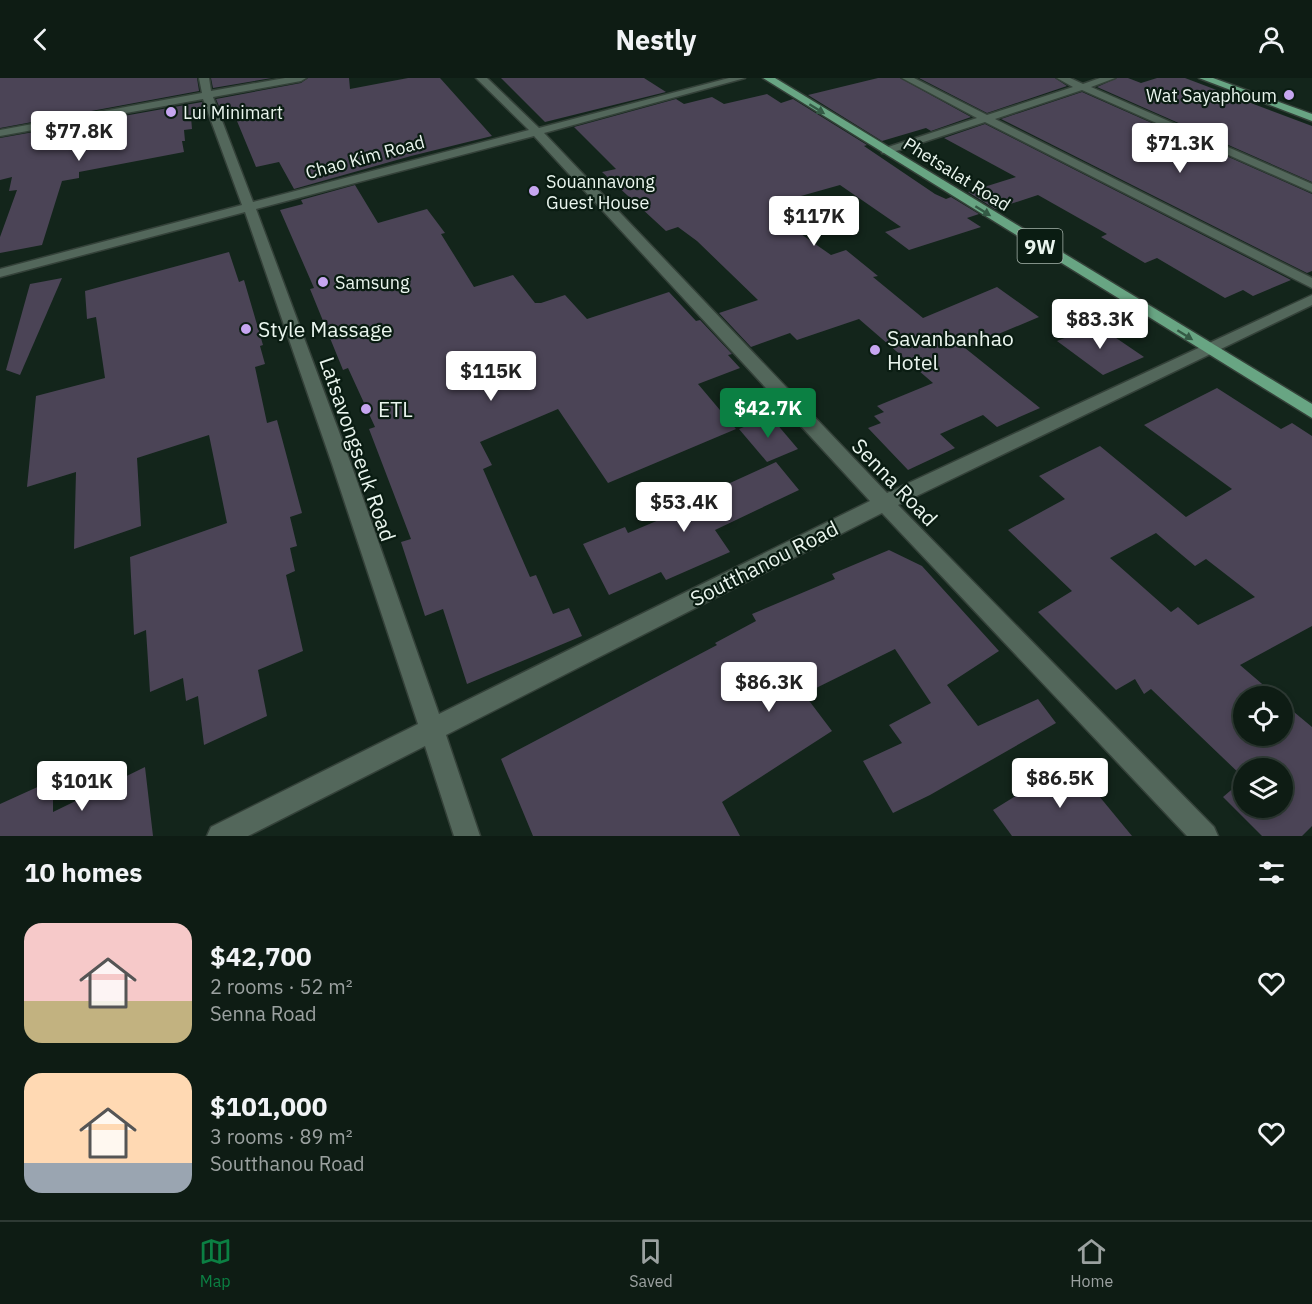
<!DOCTYPE html>
<meta charset="utf-8">
<style>
:root{--surface:#0e1c14;--page:#17251d;--text:#f1f3f6;--muted:#9ba1a0;--line:#2e3a34;--accent:#0b8043}
body{margin:0;font-family:"IBM Plex Sans",sans-serif;background:var(--page);color:var(--text);height:100vh;display:flex;flex-direction:column;font-size:22px;white-space:nowrap}
*{box-sizing:border-box;margin:0}
p{font-size:20px;color:var(--muted)}
.icon{flex:none;width:33px;height:33px;fill:none;stroke:currentColor;stroke-width:2;stroke-linecap:round;stroke-linejoin:round}
.map{position:relative;height:758px;overflow:hidden}
.details{display:flex;flex-direction:column;background:var(--surface);flex:1}
.details>*{flex:none}
.tools{position:absolute;left:1233px;top:608px;display:grid;gap:12px}
.tools a{display:grid;place-items:center;width:60px;height:60px;border-radius:50%;background:var(--surface);box-shadow:0 3px 9px #0003,0 0 0 2px var(--line);font-size:30px}
.price{position:absolute;translate:-50% -51px;padding:0 14px;border-radius:6px;background:#fff;color:#222;font-size:20px;line-height:39px;filter:drop-shadow(0 2px 3px #0008)}
.price::after{content:'';position:absolute;left:50%;top:36px;width:18px;height:14px;margin-left:-9px;background:inherit;clip-path:polygon(0 0,100% 0,50% 100%)}
.price.on{background:var(--accent);color:#fff}
ul{padding:0;list-style:none}
li{display:flex;align-items:center;gap:18px;height:150px;padding:0 24px}
li span{display:grid;place-items:center;flex:none;width:168px;height:120px;border-radius:18px;color:#555}
li>.icon{margin-inline-start:auto}
span .icon{width:72px;height:72px;fill:#fffc;stroke-width:1}
li b{font-size:26px}
h2{display:flex;justify-content:space-between;align-items:center;height:72px;padding:0 24px;font-size:26px}
header{display:flex;justify-content:space-between;align-items:center;height:78px;padding:0 24px;background:var(--surface);font-size:27px;font-weight:700}
.menu{display:flex;justify-content:space-around;align-items:center;height:84px;border-top:2px solid var(--line);background:var(--surface);font-size:16px;color:var(--muted)}
.menu a{display:grid;justify-items:center;gap:3px}
.menu .on{color:var(--accent)}
.map>svg:first-child{display:block}
.building{fill:#4b4456;fill-rule:evenodd}
.lines{fill:none;stroke-linecap:round;stroke-linejoin:round}
.minor-casing{stroke:#344139;stroke-width:3}
.major-casing{stroke:#344139;stroke-width:3}
.minor{fill:#53675b;fill-rule:evenodd}
.major{fill:#68a583;fill-rule:evenodd}
.oneway{fill:#345a45}
.poi-dot{fill:#c6a6f0;stroke:#0a1c12;stroke-width:2}
.labels{text-anchor:middle;dominant-baseline:central;stroke-width:4.5;stroke-linejoin:round;paint-order:stroke}
.far-poi-label{font-size:18px;fill:#eaf5ee;stroke:#0a1c12;text-anchor:start}
.far-street-label{font-size:18px;fill:#eaf5ee;stroke:#0a1c12}
.shield{fill:#0a1c12;stroke:#a7b4ac;stroke-width:1.5}
.shield-label{font-size:20px;font-weight:bold;fill:#eaf5ee}
.poi-label{font-size:21px;fill:#eaf5ee;stroke:#0a1c12;text-anchor:start}
.street-label{font-size:21px;fill:#eaf5ee;stroke:#0a1c12}
</style>
<header><svg class="icon" aria-label="back" viewBox="0 0 24 24"><path d="M15 5l-7 7 7 7"/></svg>Nestly<svg class="icon" aria-label="person" viewBox="0 0 24 24"><circle cx="12" cy="8" r="4"/><path d="M4 21q1-7 8-7t8 7"/></svg></header>
<div class="map">
<svg width="1312" height="758" viewBox="0 0 1312 758">
<rect width="100%" height="100%" fill="#13251b"/>
<g class="building">
<path d="M0,0H197L199,13L0,50Z"/>
<path d="M211,0H272L213,10Z"/>
<path d="M308,0H349L350,11L408,0H440L492,58L411,78L294,111L279,84L256,89L232,31L221,33L216,21L301,5Z"/>
<path d="M501,0H644L666,14L545,44Z"/>
<path d="M878,0H900L971,39L931,53L926,50L882,63L808,17Z"/>
<path d="M919,0H1055L1067,8L987,35Z"/>
<path d="M1117,0H1128L1141,5L1157,0H1185L1312,48V104L1097,9Z"/>
<path d="M1082,14L1312,116V193L1307,195L1001,41Z"/>
<path d="M767,16L781,25L793,21L867,67L864,68L935,116L946,121L951,119L979,136L967,140L981,149L909,172L885,154L901,149L840,107L776,125L788,133L775,138L831,177L846,172L878,198L873,199L923,240L997,209L1039,239L965,270L1040,330L997,349L983,337L940,356L955,370L908,392L868,350L881,345L874,338L884,334L877,328L933,305L859,241L797,262L790,255L751,269L719,235L758,222L697,163L678,149L666,153L602,94L616,91L574,49L676,21L684,26L712,19L724,26Z"/>
<path d="M202,24L206,36L191,39L192,51L184,52L185,63H182L184,74L79,94V100L62,103L42,167L0,175V159L17,112L9,113L12,99L0,102V60Z"/>
<path d="M985,46L1291,202L1253,218L1243,212L1225,220L1157,180L1145,185L1101,159L1107,156L1038,117L995,131L968,114L1016,99L944,60Z"/>
<path d="M355,107L378,145L427,131L445,155L441,156L474,209L513,197L535,225H541L565,217L587,241L669,214L696,243L700,242L732,276L728,277L740,290L698,306L736,351L608,405L558,331L480,364L492,387L483,391L530,499L536,497L553,536L569,530L582,558L467,606L443,531L425,538L401,464L411,461L369,351L375,349L348,290L343,292L310,211L314,210L280,132L303,126L301,122Z"/>
<path d="M229,174L239,204L244,202L263,267L260,268L265,286L255,289L267,345L277,342L302,435L290,439L297,468L290,470L295,493L286,497L303,573L258,592L267,638L204,667L198,618L186,623L183,600L150,614L146,552L134,557L130,479L227,445L209,357L137,380L141,448L74,471L76,394L27,409L36,318L105,300L96,239L87,241L85,213Z"/>
<path d="M62,200L20,297L6,292L30,206Z"/>
<path d="M1097,247L1144,279L1103,297L1057,263Z"/>
<path d="M1217,310L1281,351L1292,345L1312,358V548L1240,587L1276,618H1244V657H1282V624L1312,649V748L1302,758H1262L1223,719L1244,701V729H1282V690H1244V700L1151,611L1144,616L1135,601L1116,612L1038,534L1072,513L1008,452L1065,421L1039,398L1100,368L1186,439L1232,411L1144,347ZM1156,455L1195,488L1206,481L1255,519L1198,547L1178,529L1171,534L1110,480Z"/>
<path d="M770,338L798,371L767,384L739,351Z"/>
<path d="M776,384L799,412L715,452L730,474L666,502L661,494L609,517L583,466L625,449L628,455L723,415L719,410Z"/>
<path d="M889,472L922,488L999,573L947,607L978,648L1038,621L1056,645L930,717L893,735L863,683L902,665L889,647L931,625L895,571L804,616L832,653L722,724L740,758H533L501,681L717,567L715,565L756,543L752,536L835,501L832,496Z"/>
<path d="M1071,684L1132,758H1012L993,732Z"/>
<path d="M145,689L153,758H0V726L53,702V734Z"/>
</g>
<g class="lines">
<g class="minor-casing">
<g id="minor">
<path d="M199,0H209L211,13L285,0H306L301,3L213,19L253,124L529,52L476,0H487L539,50L729,0H745L544,55L887,415L1312,217V227L898,427L1214,749L1218,758H1187L882,435L446,657L480,758H454L425,668L248,758H207L211,749L418,646L332,386L245,134L0,199V191L242,127L203,21L0,58V52L202,15ZM534,58L870,423L439,636L351,386L256,131Z"/>
<path d="M902,0H914L987,37L1073,9L1057,0H1070L1083,6L1100,0H1115L1091,9L1312,106V114L1082,12L995,41L1312,200V210L985,44L890,75H882V71L977,40Z"/>
</g>
</g>
<g class="major-casing">
<g id="major">
<path d="M763,0H775L1312,326V340Z"/>
<path d="M1199,0H1213L1312,36V43Z"/>
</g>
</g>
<use href="#minor" class="minor"/>
<use href="#major" class="major"/>
</g>
<defs><path id="oneway-solid" d="M-6-.8H1V-3.2L6.5 0L1 3.2V.8H-6Z" transform="scale(1.5)"/></defs>
<g class="oneway">
<use href="#oneway-solid" transform="translate(817 31) rotate(32)"/>
<use href="#oneway-solid" transform="translate(983 133) rotate(32)"/>
<use href="#oneway-solid" transform="translate(1185 257) rotate(32)"/>
</g>
<g class="poi-dot">
<circle cx="1289" cy="17" r="6"/>
<circle cx="171" cy="34" r="6"/>
<circle cx="534" cy="113" r="6"/>
<circle cx="323" cy="204" r="6"/>
<circle cx="246" cy="251" r="6"/>
<circle cx="875" cy="272" r="6"/>
<circle cx="366" cy="331" r="6"/>
</g>
<g class="labels">
<g class="far-poi-label">
<text x="1277" y="17" text-anchor="end">Wat Sayaphoum</text>
<text x="183" y="34">Lui Minimart</text>
<text x="546" y="103">Souannavong<tspan x="546" dy="21">Guest House</tspan></text>
<text x="335" y="204">Samsung</text>
</g>
<g class="far-street-label">
<text transform="translate(365 79) rotate(-15)">Chao Kim Road</text>
<text transform="translate(957 96) rotate(32)">Phetsalat Road</text>
</g>
<rect class="shield" x="1017.5" y="151" width="45" height="34" rx="4.5"/>
<g class="shield-label">
<text x="1040" y="168">9W</text>
</g>
<g class="poi-label">
<text x="258" y="251">Style Massage</text>
<text x="887" y="260">Savanbanhao<tspan x="887" dy="24">Hotel</tspan></text>
<text x="378" y="331">ETL</text>
</g>
<g class="street-label">
<text transform="translate(358 371) rotate(71)">Latsavongseuk Road</text>
<text transform="translate(895 404) rotate(46)">Senna Road</text>
<text transform="translate(764 485) rotate(-27)">Soutthanou Road</text>
</g>
</g>
</svg>
<div class="tools">
<a><svg class="icon" aria-label="locate" viewBox="0 0 24 24"><circle cx="12" cy="12" r="6"/><path d="M12 2v4M12 18v4M2 12h4M18 12h4"/></svg></a>
<a><svg class="icon" aria-label="layers" viewBox="0 0 24 24"><path d="M12 4l9 5-9 5-9-5zM3 14l9 5 9-5"/></svg></a>
</div>
<b class="price" style="left:79px;top:84px">$77.8K</b>
<b class="price" style="left:1180px;top:96px">$71.3K</b>
<b class="price" style="left:814px;top:169px">$117K</b>
<b class="price" style="left:1100px;top:272px">$83.3K</b>
<b class="price" style="left:491px;top:324px">$115K</b>
<b class="price on" style="left:768px;top:361px">$42.7K</b>
<b class="price" style="left:684px;top:455px">$53.4K</b>
<b class="price" style="left:769px;top:635px">$86.3K</b>
<b class="price" style="left:1060px;top:731px">$86.5K</b>
<b class="price" style="left:82px;top:734px">$101K</b>
</div>
<section class="details">
<h2>10 homes<svg class="icon" aria-label="filters" viewBox="0 0 24 24"><path d="M4 7h16M4 17h16"/><circle cx="9" cy="7" r="2"/><circle cx="15" cy="17" r="2"/></svg></h2>
<ul>
<li><span style="background:linear-gradient(#f6c9c9 65%,#c2b280 0)"><svg class="icon" aria-label="home" viewBox="0 0 24 24"><path d="M3 11l9-7 9 7M6 9v11h12V9"/></svg></span><div><b>$42,700</b><p>2 rooms · 52 m²</p><p>Senna Road</p></div><svg class="icon" aria-label="heart" viewBox="0 0 24 24"><path d="M12 20l-8-8c-3-5 5-10 8-4 3-6 11-1 8 4z"/></svg></li>
<li><span style="background:linear-gradient(#ffd9b3 75%,#9aa5b1 0)"><svg class="icon" aria-label="home" viewBox="0 0 24 24"><path d="M3 11l9-7 9 7M6 9v11h12V9"/></svg></span><div><b>$101,000</b><p>3 rooms · 89 m²</p><p>Soutthanou Road</p></div><svg class="icon" aria-label="heart" viewBox="0 0 24 24"><path d="M12 20l-8-8c-3-5 5-10 8-4 3-6 11-1 8 4z"/></svg></li>
</ul>
</section>
<nav class="menu">
<a class="on"><svg class="icon" aria-label="map" viewBox="0 0 24 24"><path d="M3 6l6-2 6 2 6-2v14l-6 2-6-2-6 2zM9 4v14M15 6v14"/></svg>Map</a>
<a><svg class="icon" aria-label="saved" viewBox="0 0 24 24"><path d="M7 4h10v16l-5-4-5 4z"/></svg>Saved</a>
<a><svg class="icon" aria-label="home" viewBox="0 0 24 24"><path d="M3 11l9-7 9 7M6 9v11h12V9"/></svg>Home</a>
</nav>
